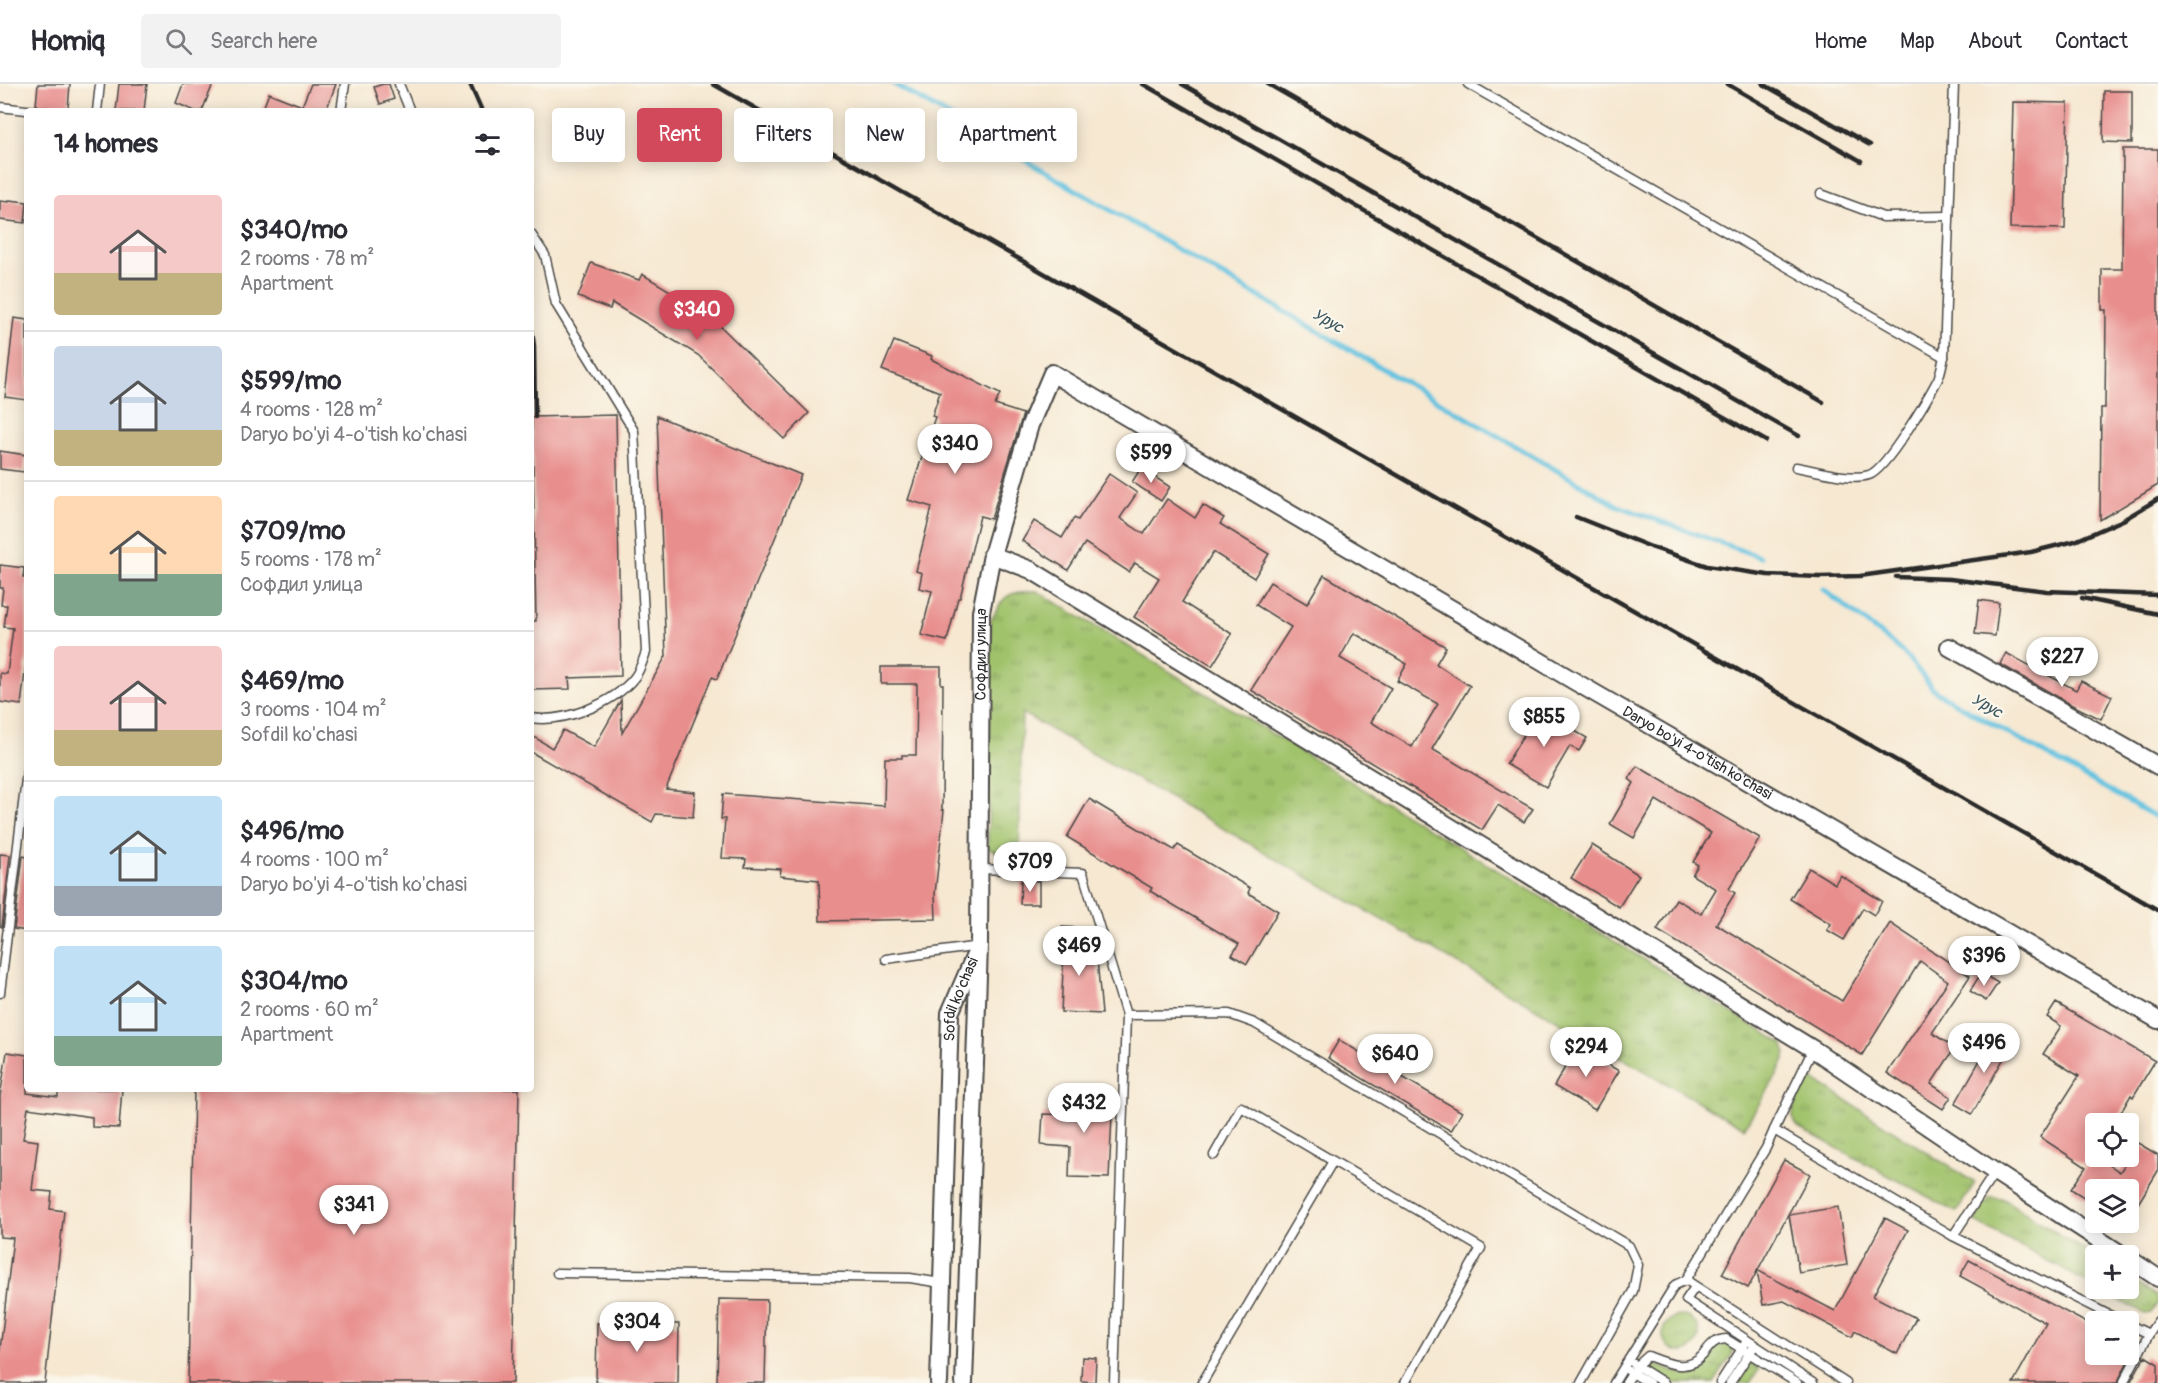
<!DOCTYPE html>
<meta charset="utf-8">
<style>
:root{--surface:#fff;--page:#f2f2f3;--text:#2b2b33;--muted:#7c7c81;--line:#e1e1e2;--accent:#d1495b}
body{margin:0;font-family:Pangolin,sans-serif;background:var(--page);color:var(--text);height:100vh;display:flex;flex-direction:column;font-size:22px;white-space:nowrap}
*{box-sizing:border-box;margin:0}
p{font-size:20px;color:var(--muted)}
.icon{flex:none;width:33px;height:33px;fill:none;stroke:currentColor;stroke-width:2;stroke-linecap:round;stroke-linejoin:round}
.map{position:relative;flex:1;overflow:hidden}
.panel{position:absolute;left:24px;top:24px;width:510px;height:984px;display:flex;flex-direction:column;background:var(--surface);border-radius:6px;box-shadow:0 3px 15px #0003}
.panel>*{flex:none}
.banner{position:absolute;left:552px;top:24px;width:570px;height:54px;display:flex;gap:12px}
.controls{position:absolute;left:2085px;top:1029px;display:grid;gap:12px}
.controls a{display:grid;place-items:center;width:54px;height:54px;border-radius:6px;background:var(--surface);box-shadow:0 3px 15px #0003;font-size:30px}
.price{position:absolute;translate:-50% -51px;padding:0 14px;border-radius:21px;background:#fff;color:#222;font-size:20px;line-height:39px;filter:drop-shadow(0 2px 3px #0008)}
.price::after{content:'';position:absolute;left:50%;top:36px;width:18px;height:14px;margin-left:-9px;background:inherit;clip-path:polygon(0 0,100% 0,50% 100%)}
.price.on{background:var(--accent);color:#fff}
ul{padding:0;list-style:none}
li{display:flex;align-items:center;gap:18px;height:150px;padding:0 30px}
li+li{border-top:2px solid var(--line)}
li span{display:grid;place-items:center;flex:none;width:168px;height:120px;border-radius:6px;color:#555}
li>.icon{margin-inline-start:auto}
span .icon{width:72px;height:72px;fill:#fffc;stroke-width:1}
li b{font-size:26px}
h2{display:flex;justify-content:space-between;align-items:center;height:72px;padding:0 30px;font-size:26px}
.chip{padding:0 21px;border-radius:6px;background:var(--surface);box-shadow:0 3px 15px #0003;font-size:21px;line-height:54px}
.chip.on{background:var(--accent);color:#fff}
header{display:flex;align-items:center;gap:36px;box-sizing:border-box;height:84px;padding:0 30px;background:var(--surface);border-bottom:2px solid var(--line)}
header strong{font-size:28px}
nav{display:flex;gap:33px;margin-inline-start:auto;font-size:21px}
.search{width:420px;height:54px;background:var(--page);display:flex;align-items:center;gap:15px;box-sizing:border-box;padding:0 21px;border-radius:6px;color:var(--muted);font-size:22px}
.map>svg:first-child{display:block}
.grass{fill:url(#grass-tufts);stroke:#66764b;stroke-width:1.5}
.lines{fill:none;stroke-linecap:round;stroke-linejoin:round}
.stream{stroke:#62c2e0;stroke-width:5}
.building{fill:#e88f8e;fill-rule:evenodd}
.service-casing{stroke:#494744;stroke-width:11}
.minor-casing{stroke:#494744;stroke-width:20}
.service{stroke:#fff;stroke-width:8}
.minor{stroke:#fff;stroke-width:16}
.rail{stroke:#2b2b2b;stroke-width:4.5}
.labels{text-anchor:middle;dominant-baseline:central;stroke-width:4.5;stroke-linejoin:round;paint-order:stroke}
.street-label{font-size:15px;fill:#2b2b2b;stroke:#fbf7ec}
.water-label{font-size:16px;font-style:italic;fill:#3c5861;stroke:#fbf7ec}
</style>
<header>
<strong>Homiq</strong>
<div class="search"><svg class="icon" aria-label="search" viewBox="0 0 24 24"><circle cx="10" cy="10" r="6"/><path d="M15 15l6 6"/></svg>Search here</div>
<nav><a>Home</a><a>Map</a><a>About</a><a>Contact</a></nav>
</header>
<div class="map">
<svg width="2158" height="1299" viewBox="0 0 2158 1299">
<defs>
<pattern id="grass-tufts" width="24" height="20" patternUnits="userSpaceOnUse" patternTransform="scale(1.5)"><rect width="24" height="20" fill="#a0c26b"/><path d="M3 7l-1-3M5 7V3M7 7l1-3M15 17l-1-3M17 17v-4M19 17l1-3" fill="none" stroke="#839e58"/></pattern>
</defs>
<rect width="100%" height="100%" fill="#fbf7ec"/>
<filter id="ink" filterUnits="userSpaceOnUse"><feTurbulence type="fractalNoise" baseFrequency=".0167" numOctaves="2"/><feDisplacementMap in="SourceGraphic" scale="12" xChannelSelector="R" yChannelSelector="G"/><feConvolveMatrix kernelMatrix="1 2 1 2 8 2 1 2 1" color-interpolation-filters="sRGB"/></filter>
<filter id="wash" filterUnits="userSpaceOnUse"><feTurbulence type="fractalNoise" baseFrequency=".008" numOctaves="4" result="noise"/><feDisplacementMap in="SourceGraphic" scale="24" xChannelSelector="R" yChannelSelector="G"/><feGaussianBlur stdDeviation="1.35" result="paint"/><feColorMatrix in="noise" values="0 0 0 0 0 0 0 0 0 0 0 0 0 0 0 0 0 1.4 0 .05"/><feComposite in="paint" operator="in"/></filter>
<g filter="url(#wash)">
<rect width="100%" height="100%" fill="#f6e8d1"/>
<g class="grass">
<path d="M1037,507L1782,959L1786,970L1778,990L1744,1044L1022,629L1019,778L988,764L991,536C1005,510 1006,508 1037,507Z"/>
<path d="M1811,994L1975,1099L1956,1128L1796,1042C1786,1026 1802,1008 1811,994Z"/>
<path d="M1990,1113L2002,1114L2095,1173V1203L1976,1138L1981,1125Z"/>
<path d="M2129,1194L2156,1212L2157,1220L2151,1229L2145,1230L2099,1205L2128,1204Z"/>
<circle cx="1681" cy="1250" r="18"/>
<path d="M1721,1258L1732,1263L1733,1269L1714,1299H1671L1644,1282L1646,1280C1666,1280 1681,1299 1701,1284C1711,1277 1711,1264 1721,1258Z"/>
<path d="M1752,1279L1758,1282V1287L1750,1299H1736L1748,1281Z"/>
</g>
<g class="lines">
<g class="stream">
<path d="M894,0L1618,422L1760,473"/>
<path d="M1823,505L1902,567L1936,608L2158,734"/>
</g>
</g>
<g id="blocks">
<g class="building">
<path d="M38,0H70L68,25L40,23L36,21Z"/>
<path d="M119,0H147L144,27H116Z"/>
<path d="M183,0H213L202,27H195L176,19Z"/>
<path d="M311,0H336L326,27H262L269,9L302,22Z"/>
<path d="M383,0H389L394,15L380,20L374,3Z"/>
<path d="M2104,7H2132V59L2103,58Z"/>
<path d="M2013,18L2068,19L2065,145L2010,144Z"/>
<path d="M2123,65H2158V401L2100,436L2101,324H2105L2106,226H2102V185H2122Z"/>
<path d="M9,116L27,118L25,139L0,136V117L9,118Z"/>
<path d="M591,179L639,196L642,190L707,229L809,329L784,355L698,271L612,219L610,225L578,213Z"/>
<path d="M14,234L27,236V316L5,313Z"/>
<path d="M894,257L932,272L931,275L1000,310L995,321L1023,330L991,435L980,432L960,514H958L947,557L921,551L932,507L919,504L922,489L916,487L932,423L908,416L935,333L932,332L940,308L882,286Z"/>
<path d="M616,331L621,592L569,594L570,605L531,606V537H536L532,333Z"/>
<path d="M657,332L801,391L717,595L712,593L666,705L695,708L693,733L656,730L652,738L531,668V651L552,664L563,646L594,663L621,616L622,649L666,572Z"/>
<path d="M0,367L26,371L24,388L0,385Z"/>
<path d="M1141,384L1170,403L1161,417L1132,398Z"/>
<path d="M1109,390L1137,409L1120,434L1144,450L1167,415L1195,434L1203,421L1224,434L1220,440L1269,470L1254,494L1213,468L1182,518L1232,550L1212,582L1134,533L1159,494L1135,479L1129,488L1085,459L1068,486L1022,457L1034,437L1062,454L1074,434L1078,436Z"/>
<path d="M0,481L24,484L23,493H27V572L21,621L0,618V589L7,590L13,544L4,543L7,521H1L3,504H0Z"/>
<path d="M1324,491L1446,563L1436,580L1470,602L1432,665L1533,725L1524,738L1498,721L1482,746L1251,606L1291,543L1256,521L1270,498L1307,520ZM1354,549L1407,580L1397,597L1438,620L1412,663L1371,638L1391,604L1340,574Z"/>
<path d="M1979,516L1999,519L1995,552L1975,550Z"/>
<path d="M2006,569L2076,606L2081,597L2112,612L2101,635L2072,621L2000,580Z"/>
<path d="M881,583H941V600H943L942,726H944L935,810L936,835L820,837L819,796L780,792L781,785L745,783L746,775L722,774L725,735H721L723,710L884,722L885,674H902V671H916L917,600H881Z"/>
<path d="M1539,626L1587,654L1579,667L1570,662L1546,703L1506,680Z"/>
<path d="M1637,682L1760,754L1729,805L1735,809L1716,840L1842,917L1890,839L1970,892L1932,949L1955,964L1931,1000L1951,1013L1943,1025L1887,989L1948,897L1920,877L1862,971L1657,846L1676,815L1701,830L1716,805L1692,791L1698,781L1693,778L1711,749L1656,716L1634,754L1610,740L1634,699L1629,695Z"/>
<path d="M1089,715L1174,766L1178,761L1250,804L1248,809L1278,827L1247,880L1232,871L1239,860L1150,807L1152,804L1067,753Z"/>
<path d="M1592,761L1639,791L1619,823L1571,794Z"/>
<path d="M0,770L10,771L2,843L0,842Z"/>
<path d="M23,772L27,773V847L14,845Z"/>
<path d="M1809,784L1835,800L1840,791L1882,817L1874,831L1863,824L1844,856L1827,846L1831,840L1790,815Z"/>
<path d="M1021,797H1039V820H1020Z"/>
<path d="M1062,843L1080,844L1079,874L1097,875L1102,930L1061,928L1064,866H1061Z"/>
<path d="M1981,889L1998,899L1986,917L1970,907Z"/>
<path d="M2056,919L2155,977L2133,1013L2131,1011L2114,1040H2096V1072L2120,1088L2138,1059L2158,1071V1087L2128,1136V1106H2096V1121L2071,1105L2086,1083L2040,1053L2079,992L2043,970L2061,942L2047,933Z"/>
<path d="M1995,950L2012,960L1972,1030L1955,1020Z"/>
<path d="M1339,956L1462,1028L1451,1047L1328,974Z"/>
<path d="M1577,963L1619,987L1595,1026L1554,1002Z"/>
<path d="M7,968L27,971V1009L58,1013V1005H122L119,1044L92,1043V1033L28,1024L23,1055L38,1057L32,1106L52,1108L50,1125L64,1127L45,1299H0V1266L13,1154L0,1153V1013Z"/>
<path d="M194,1005H519L513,1299H188Z"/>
<path d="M1073,1009L1113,1010L1109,1094L1069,1093L1070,1063L1041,1061L1043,1030L1072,1031Z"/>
<path d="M1784,1076L1810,1090L1748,1204L1722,1190Z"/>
<path d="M1838,1123L1847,1181L1799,1189L1789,1131Z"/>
<path d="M1885,1134L1908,1146L1873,1212L1916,1234L1897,1270L1855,1247L1852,1253L1784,1217L1763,1221L1757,1186L1835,1227Z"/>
<path d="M1969,1176L2096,1244V1270H2128L2130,1262L2134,1265L2117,1299H2013L2046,1239L1960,1192Z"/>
<path d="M719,1215L767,1216L765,1299H717Z"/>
<path d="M597,1239L679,1240L678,1299H596Z"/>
<path d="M2145,1272L2158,1280V1299H2130Z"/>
<path d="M1082,1273L1096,1274L1095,1298L1081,1297Z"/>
</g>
</g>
</g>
<g filter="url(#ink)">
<use href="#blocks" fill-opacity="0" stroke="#494744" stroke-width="1.5"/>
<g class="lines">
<g class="service-casing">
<g id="service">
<path d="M399,0L410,27"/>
<path d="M1468,0L1944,273"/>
<path d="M0,23L35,27"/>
<path d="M97,27L100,0"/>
<path d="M341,27L345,0"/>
<path d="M1821,110L1883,133L1949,132"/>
<path d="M531,150L545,171L556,220L634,347L646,568C643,576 640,587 634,594C613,620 564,639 531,634"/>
<path d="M1796,383C1815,386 1850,397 1869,391C1886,386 1928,314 1938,295C1941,288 1942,280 1944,273L1954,0"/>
<path d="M980,785L1083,789L1126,931L1114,1299"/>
<path d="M886,875L979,862"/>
<path d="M0,909L27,687"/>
<path d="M1126,931L1229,930L1254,939L1629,1162L1638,1181L1633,1207L1581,1299"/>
<path d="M1813,965L1774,1046L1953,1152L2123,1238"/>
<path d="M1774,1046L1766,1064L1686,1196L1846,1299"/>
<path d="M1214,1071L1241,1023L1481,1164L1405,1299"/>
<path d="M1953,1152L1995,1088"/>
<path d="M557,1189L910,1194L941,1199"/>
<path d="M1695,1203L1686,1216L1813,1299"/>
<path d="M2128,1240L2149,1250L2158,1237"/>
<path d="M1634,1280L1664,1299"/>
<path d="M1629,1287L1649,1299"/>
<path d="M1202,1299L1333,1077"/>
<path d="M1614,1299L1675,1201L1686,1196"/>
<path d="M1626,1299L1637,1282L1648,1272C1666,1279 1688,1289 1703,1271C1711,1261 1713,1256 1726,1255L1797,1299"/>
<path d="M1720,1299L1745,1260"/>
<path d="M1730,1299L1753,1264"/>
<path d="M2123,1299L2149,1250"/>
</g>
</g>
<g class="minor-casing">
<g id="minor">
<path d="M992,471L1031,486L1813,965L1995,1088L2124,1172"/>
<path d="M1949,563L2158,682"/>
<path d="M2128,1174L2158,1194"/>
<path id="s1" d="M939,1299L950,929L975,871"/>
<path id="s2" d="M964,1299L979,862L981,528L992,471L1030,341L1052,289L1574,597L2158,936"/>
</g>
</g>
<use href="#service" class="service"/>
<use href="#minor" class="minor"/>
<g class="rail">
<path d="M470,0L482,27"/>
<path d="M713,0L2158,826"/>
<path d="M1143,0L1766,357"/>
<path d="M1182,0L1799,352"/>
<path d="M1268,0L1823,318"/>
<path d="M1727,0L1861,77"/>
<path d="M1763,0L1870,61"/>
<path d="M531,238L534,262L535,333"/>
<path d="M1576,433L1651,463L1707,482L1768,491L1819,493L1860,492L2031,468L2075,457L2123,436L2158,415"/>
<path d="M1896,493L1950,495L2047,507L2158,511"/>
<path d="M2082,514L2158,530"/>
</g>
</g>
</g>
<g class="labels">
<g class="street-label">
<text stroke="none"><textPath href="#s2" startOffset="729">Софдил улица</textPath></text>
<text stroke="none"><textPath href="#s2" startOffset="1770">Daryo bo'yi 4-o'tish ko'chasi</textPath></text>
<text stroke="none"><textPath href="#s1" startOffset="386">Sofdil ko'chasi</textPath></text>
</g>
<g class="water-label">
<text transform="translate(1328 237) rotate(30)">Урус</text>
<text transform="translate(1987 622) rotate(30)">Урус</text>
</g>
</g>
</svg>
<div class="controls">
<a><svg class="icon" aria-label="locate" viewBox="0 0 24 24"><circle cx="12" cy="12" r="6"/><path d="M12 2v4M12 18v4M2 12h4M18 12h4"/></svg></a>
<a><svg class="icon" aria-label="layers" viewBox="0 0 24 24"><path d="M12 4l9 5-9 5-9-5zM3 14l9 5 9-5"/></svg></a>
<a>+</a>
<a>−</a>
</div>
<b class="price on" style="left:697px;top:257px">$340</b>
<b class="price" style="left:955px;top:391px">$340</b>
<b class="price" style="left:1151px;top:400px">$599</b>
<b class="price" style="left:2062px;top:604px">$227</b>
<b class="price" style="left:1544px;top:664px">$855</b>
<b class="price" style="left:1030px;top:809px">$709</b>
<b class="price" style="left:1079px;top:893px">$469</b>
<b class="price" style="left:1984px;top:903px">$396</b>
<b class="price" style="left:1984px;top:990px">$496</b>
<b class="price" style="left:1586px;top:994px">$294</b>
<b class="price" style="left:1395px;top:1001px">$640</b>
<b class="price" style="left:1084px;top:1050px">$432</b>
<b class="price" style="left:354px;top:1152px">$341</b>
<b class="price" style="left:637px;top:1269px">$304</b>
<div class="banner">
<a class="chip">Buy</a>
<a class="chip on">Rent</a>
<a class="chip">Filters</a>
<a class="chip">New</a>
<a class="chip">Apartment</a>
</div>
<section class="panel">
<h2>14 homes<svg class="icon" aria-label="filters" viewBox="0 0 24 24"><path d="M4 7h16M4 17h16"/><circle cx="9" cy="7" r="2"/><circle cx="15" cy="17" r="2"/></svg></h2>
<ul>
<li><span style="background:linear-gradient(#f6c9c9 65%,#c2b280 0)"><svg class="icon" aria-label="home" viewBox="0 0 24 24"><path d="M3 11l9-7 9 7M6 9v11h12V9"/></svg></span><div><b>$340/mo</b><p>2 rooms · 78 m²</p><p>Apartment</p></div></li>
<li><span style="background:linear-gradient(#c9d6e8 70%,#c2b280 0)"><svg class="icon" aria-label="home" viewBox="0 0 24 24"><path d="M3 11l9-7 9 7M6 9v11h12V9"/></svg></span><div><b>$599/mo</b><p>4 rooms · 128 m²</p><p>Daryo bo'yi 4-o'tish ko'chasi</p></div></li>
<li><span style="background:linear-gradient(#ffd9b3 65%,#7fa58c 0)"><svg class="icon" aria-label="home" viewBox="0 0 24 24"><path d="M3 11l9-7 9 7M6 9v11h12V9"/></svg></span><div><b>$709/mo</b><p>5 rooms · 178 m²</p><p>Софдил улица</p></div></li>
<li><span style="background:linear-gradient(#f6c9c9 70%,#c2b280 0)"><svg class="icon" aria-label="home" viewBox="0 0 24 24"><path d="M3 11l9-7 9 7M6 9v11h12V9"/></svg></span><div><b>$469/mo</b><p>3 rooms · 104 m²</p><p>Sofdil ko'chasi</p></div></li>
<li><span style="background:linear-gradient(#bfe0f5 75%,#9aa5b1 0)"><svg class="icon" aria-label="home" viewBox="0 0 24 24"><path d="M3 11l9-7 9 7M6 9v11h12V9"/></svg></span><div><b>$496/mo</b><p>4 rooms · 100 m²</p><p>Daryo bo'yi 4-o'tish ko'chasi</p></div></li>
<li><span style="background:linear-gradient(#bfe0f5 75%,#7fa58c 0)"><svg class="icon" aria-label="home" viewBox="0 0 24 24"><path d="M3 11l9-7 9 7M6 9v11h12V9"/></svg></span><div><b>$304/mo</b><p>2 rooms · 60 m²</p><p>Apartment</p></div></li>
</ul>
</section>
</div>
